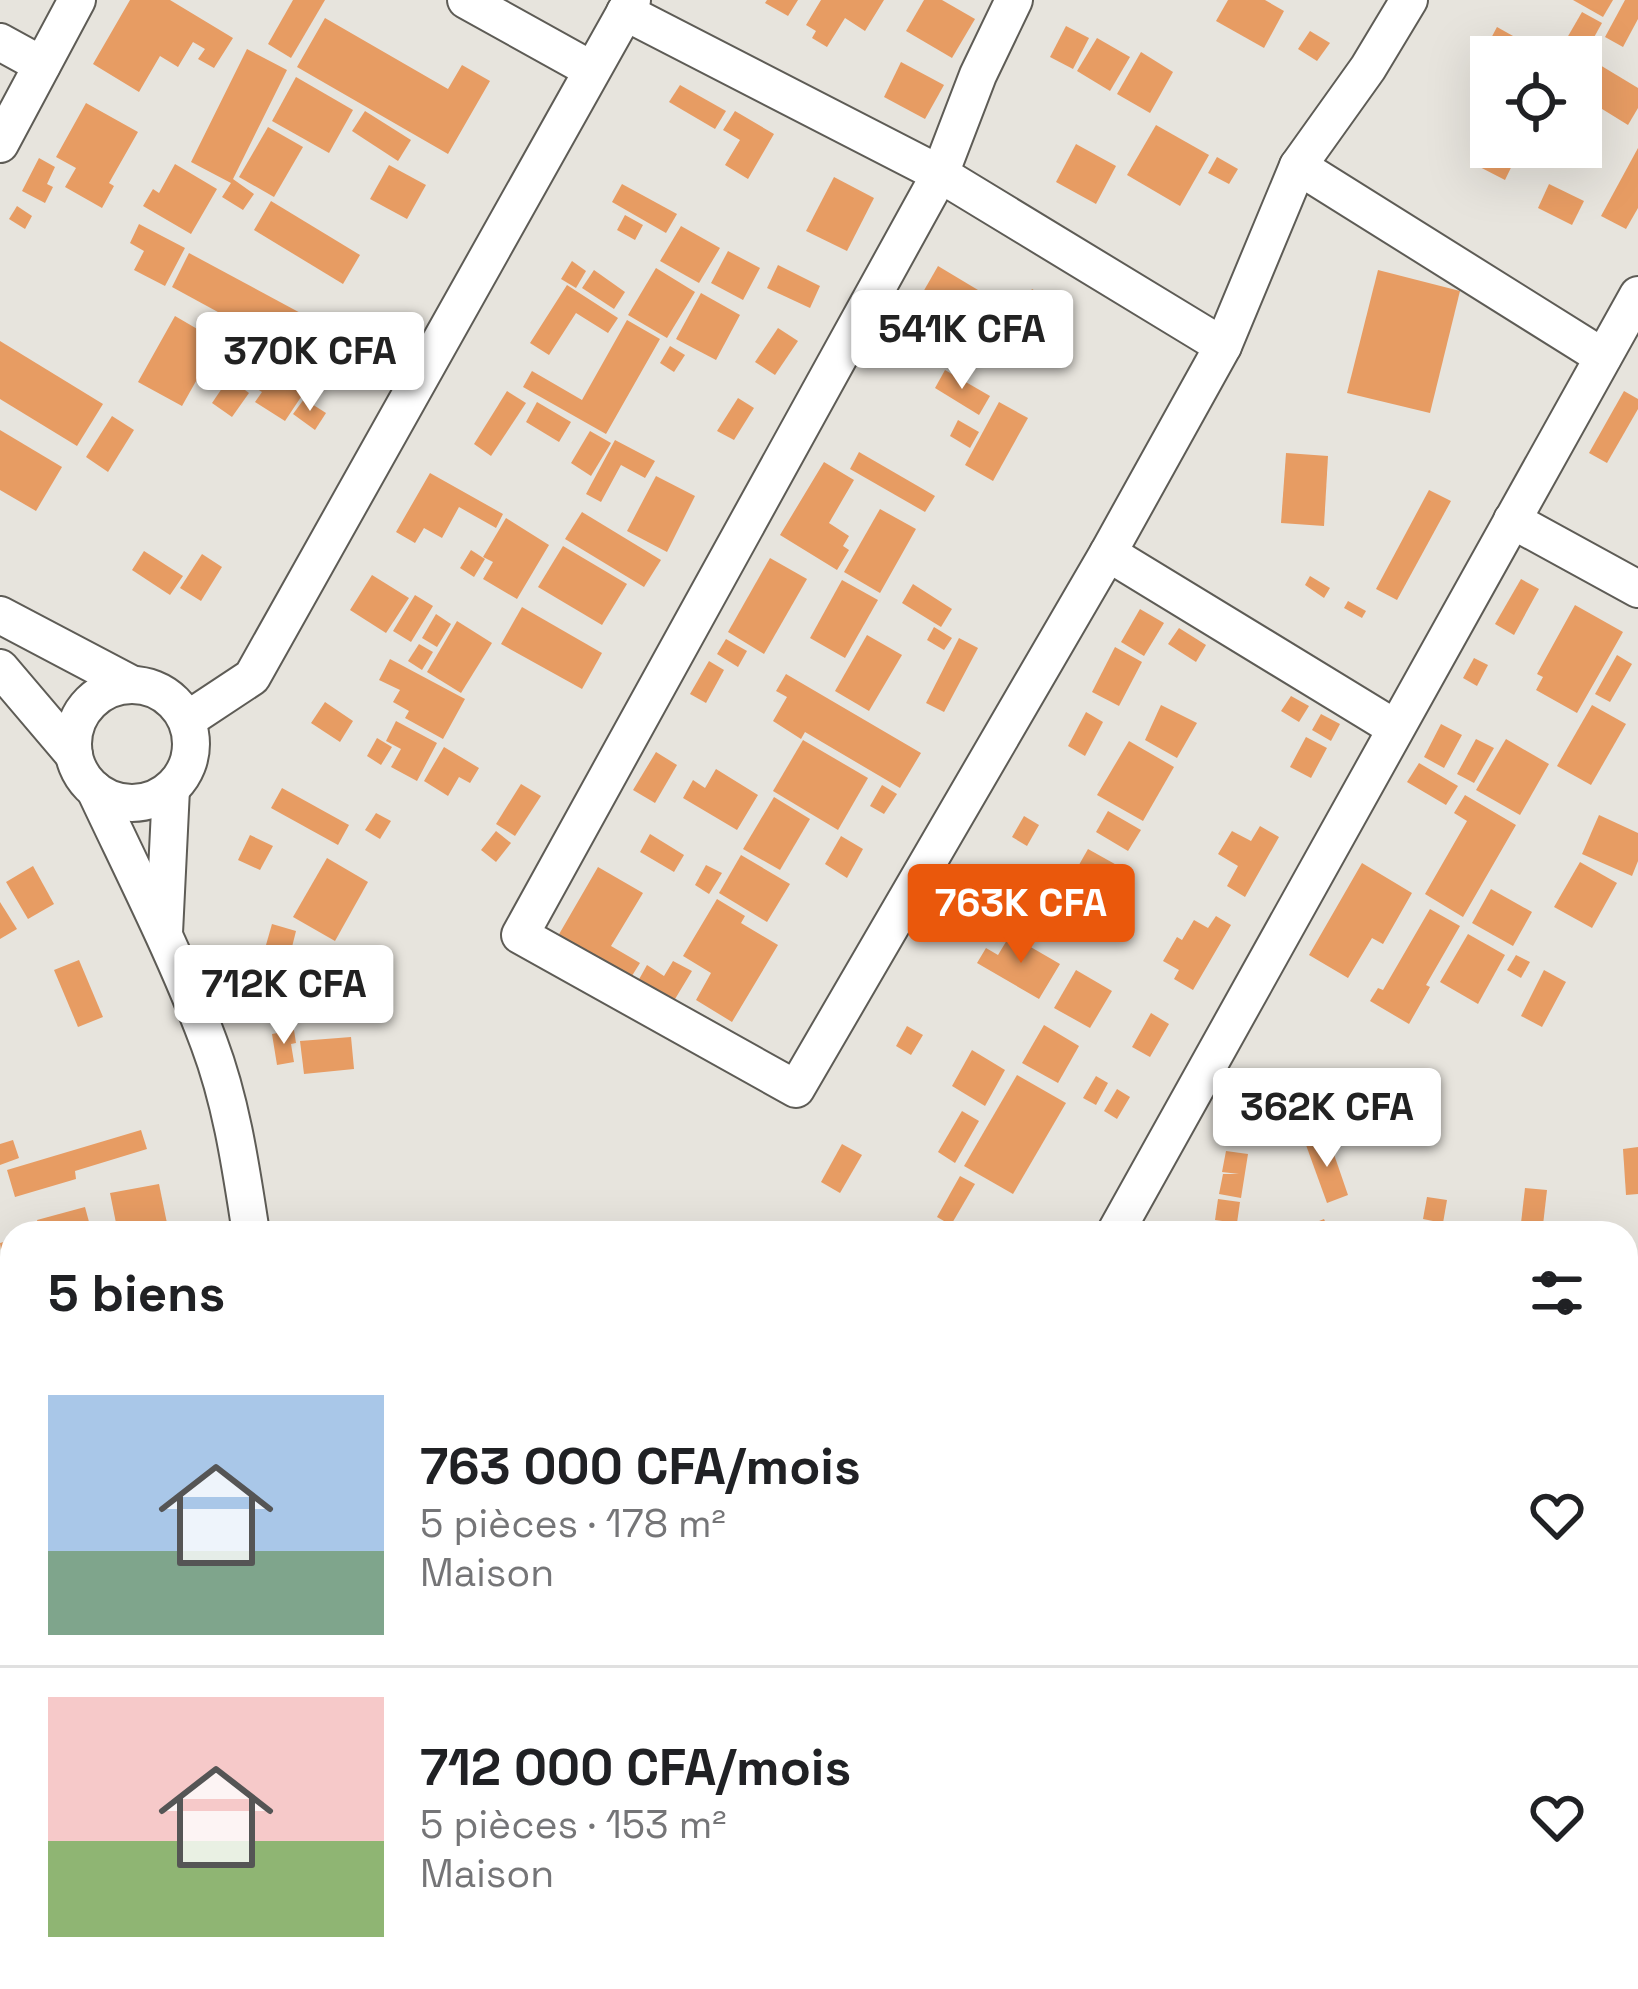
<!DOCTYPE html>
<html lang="fr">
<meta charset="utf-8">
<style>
:root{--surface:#fff;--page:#f6f6f6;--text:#202124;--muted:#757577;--line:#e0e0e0;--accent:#ea580c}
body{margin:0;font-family:"Space Grotesk",sans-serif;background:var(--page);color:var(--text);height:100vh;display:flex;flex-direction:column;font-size:45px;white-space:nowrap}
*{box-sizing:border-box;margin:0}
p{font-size:39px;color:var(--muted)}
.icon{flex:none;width:66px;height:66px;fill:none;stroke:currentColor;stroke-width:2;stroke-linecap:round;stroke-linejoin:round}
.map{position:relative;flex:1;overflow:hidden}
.side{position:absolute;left:0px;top:1221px;width:1638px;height:768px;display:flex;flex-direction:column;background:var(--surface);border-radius:36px 36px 0 0;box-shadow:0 12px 48px #0002}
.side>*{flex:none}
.buttons{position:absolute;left:1470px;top:36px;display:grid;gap:24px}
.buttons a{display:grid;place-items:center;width:132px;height:132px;border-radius:0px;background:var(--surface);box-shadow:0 12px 48px #0002;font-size:60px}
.price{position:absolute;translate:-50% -102px;padding:0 27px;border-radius:12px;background:#fff;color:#222;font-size:39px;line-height:78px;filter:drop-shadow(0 3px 6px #0008)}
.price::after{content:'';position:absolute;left:50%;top:72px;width:36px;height:27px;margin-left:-18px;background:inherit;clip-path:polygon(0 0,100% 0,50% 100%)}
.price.on{background:var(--accent);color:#fff}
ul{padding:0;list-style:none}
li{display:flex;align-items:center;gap:36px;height:300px;padding:0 48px}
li+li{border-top:3px solid var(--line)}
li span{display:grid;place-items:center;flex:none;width:336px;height:240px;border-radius:0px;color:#555}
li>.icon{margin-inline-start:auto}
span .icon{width:144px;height:144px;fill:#fffc;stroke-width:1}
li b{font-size:51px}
h2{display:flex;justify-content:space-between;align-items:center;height:144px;padding:0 48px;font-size:51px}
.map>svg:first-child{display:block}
.building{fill:#e79c63}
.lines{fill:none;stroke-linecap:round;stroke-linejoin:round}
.minor-casing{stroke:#5e5c56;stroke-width:40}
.minor{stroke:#fff;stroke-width:36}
</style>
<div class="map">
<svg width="1638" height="1989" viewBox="0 0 1638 1989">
<rect width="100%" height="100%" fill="#e7e4dd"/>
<g class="building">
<path d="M130,0H170L233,38L214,68L198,59L205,49L193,42L178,67L160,56L139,92L93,64Z"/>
<path d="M293,0H325L291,58L268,44Z"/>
<path d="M767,0H798L788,16L765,3Z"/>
<path d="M821,0H884L865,31L845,18L827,47L812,38L816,31L806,25Z"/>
<path d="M924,0H942L975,19L952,58L906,31Z"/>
<path d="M1228,0H1265L1284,11L1264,48L1216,21Z"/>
<path d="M1573,0H1613L1603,17Z"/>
<path d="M1625,0H1638V19L1623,47L1605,37Z"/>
<path d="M1582,12L1602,23L1583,57H1556Z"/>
<path d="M325,18L448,89L462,65L490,81L448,154L297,67Z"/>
<path d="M1066,26L1089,38L1073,69L1050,57Z"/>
<path d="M1497,27L1536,49L1531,57H1517L1489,42Z"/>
<path d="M1310,31L1330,43L1317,61L1298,49Z"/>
<path d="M1097,38L1130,57L1110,91L1077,71Z"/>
<path d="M247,49L287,70L233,179L254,194L243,210L222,197L231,183L191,162Z"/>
<path d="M1141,52L1173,72L1150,113L1117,94Z"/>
<path d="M1590,59L1638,88V108L1628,125L1581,96V74Z"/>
<path d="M901,62L944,85L925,119L884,97Z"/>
<path d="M296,77L353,110L329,153L272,121Z"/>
<path d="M680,85L726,111L715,129L669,102Z"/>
<path d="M86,103L138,132L109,183L114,186L102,208L65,187L76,168L56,157Z"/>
<path d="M365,111L411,140L398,161L352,131Z"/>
<path d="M735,111L774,134L748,179L725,165L740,140L723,130Z"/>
<path d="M1156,125L1209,155L1180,206L1127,175Z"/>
<path d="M1491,126V147H1521L1505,180L1472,163Z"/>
<path d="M268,127L303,147L274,197L239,177Z"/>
<path d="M1076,144L1116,166L1096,204L1056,182Z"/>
<path d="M1638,148V208L1626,229L1601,216Z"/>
<path d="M1217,157L1238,169L1229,184L1208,173Z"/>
<path d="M39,158L55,167L47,184L53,187L45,203L22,191Z"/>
<path d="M175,164L217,189L191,234L143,206L153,189L159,193Z"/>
<path d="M389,165L426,185L407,219L370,199Z"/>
<path d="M834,177L874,198L847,251L806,231Z"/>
<path d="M622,184L677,214L666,233L612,202Z"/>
<path d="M1549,184L1584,201L1572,225L1538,208Z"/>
<path d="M271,201L360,255L343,284L254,230Z"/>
<path d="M17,206L32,216L25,229L9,219Z"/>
<path d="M625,215L643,225L635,240L617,230Z"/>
<path d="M139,224L185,248L165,286L134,270L144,251L130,243Z"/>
<path d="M681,226L720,248L699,283L660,261Z"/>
<path d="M728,251L760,268L743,300L711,283Z"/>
<path d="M189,253L332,330L313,364L172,287Z"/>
<path d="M572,261L586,271L576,288L561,279Z"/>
<path d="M778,265L820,286L810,308L767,288Z"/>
<path d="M938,266L978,290L940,357L899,334Z"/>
<path d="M656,268L695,292L667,338L628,315Z"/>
<path d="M594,270L625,292L614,309L582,288Z"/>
<path d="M1378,270L1460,291L1430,413L1347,393Z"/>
<path d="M567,285L618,318L608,333L576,313L549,355L530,343Z"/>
<path d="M1032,289L1051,301L1039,319L1021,308Z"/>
<path d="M701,293L740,315L716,360L676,339Z"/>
<path d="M175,316L235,351L220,377L204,367L182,406L138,382Z"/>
<path d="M627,320L660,339L606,434L523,387L532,371L582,400Z"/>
<path d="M778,328L798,341L775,375L755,362Z"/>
<path d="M0,341L103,404L77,446L0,399Z"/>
<path d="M670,346L685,355L674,372L660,363Z"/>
<path d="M263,351L291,369L295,363L315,376L285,421L255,402L262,392L244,381Z"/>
<path d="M945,370L990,396L979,415L935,388Z"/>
<path d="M229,378L249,393L232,417L212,403Z"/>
<path d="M507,391L526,403L491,456L474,444Z"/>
<path d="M1624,391L1638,399V409L1607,463L1589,453Z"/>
<path d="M738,398L754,408L734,440L717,431Z"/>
<path d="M304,399L326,413L315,430L293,414Z"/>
<path d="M537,402L571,422L559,442L526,422Z"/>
<path d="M999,402L1028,418L993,481L965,465Z"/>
<path d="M112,416L134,430L108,472L86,457Z"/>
<path d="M958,420L979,432L970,448L950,436Z"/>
<path d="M0,430L62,467L36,511L0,490Z"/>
<path d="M590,431L611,443L591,476L571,463Z"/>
<path d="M615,440L655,461L645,478L621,465L601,502L586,494Z"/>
<path d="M859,452L935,496L925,512L850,469Z"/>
<path d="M1286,453L1328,456L1324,526L1281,523Z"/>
<path d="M824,462L854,480L829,523L849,536L843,546L849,550L837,570L780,535Z"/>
<path d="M430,473L503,514L496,528L459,507L442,538L424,528L415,543L396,532Z"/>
<path d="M656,476L695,496L667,552L627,531Z"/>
<path d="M1429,490L1451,501L1397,600L1376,589Z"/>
<path d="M880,509L916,529L880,593L844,572Z"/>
<path d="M582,512L661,560L644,587L565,539Z"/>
<path d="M506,518L549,545L517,599L483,579L493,562L483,557Z"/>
<path d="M563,546L627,584L602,625L538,587Z"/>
<path d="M471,550L485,559L474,577L460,568Z"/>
<path d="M144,551L183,576L170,595L132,570Z"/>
<path d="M202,554L222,567L201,601L180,588Z"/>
<path d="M770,558L807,579L764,654L728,632Z"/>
<path d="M372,575L409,598L386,633L350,610Z"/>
<path d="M1310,576L1330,588L1324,598L1305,585Z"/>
<path d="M1521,579L1539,589L1514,635L1495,624Z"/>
<path d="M842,580L878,600L845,658L810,638Z"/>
<path d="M913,584L952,609L941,627L902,603Z"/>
<path d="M415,595L433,606L411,642L393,631Z"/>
<path d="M1348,601L1366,611L1362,618L1344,608Z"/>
<path d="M1575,605L1623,632L1577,713L1536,690L1543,677L1537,674Z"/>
<path d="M522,607L602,653L582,689L501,644Z"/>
<path d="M1140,609L1164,623L1144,656L1121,642Z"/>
<path d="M436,614L451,624L437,647L422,638Z"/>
<path d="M457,621L492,643L461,693L427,672Z"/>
<path d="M934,627L952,638L944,650L927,640Z"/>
<path d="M1179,628L1206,645L1196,662L1168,644Z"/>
<path d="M867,635L902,655L869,711L835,691Z"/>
<path d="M959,638L978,648L944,712L926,703Z"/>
<path d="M726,639L747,651L738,667L717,654Z"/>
<path d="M419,644L433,652L422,670L408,661Z"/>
<path d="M1115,647L1142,662L1119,706L1092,692Z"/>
<path d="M1617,655L1632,664L1610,702L1595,694Z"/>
<path d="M1474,658L1488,665L1477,686L1463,678Z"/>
<path d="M390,659L465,699L443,739L405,718L409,711L393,702L400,690L379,680Z"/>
<path d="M709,661L724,670L706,703L690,694Z"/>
<path d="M786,674L921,753L900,788L805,732L801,739L773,721L787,697L776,691Z"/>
<path d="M1291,696L1309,706L1299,722L1281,711Z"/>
<path d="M325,702L353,721L340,742L311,723Z"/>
<path d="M1161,705L1197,723L1177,758L1145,740Z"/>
<path d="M1592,705L1626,724L1591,785L1557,766Z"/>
<path d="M1086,712L1103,722L1085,756L1068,746Z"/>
<path d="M1321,714L1340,724L1331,741L1312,730Z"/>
<path d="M396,721L437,743L417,781L391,767L401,749L386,741Z"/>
<path d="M1441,724L1462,735L1444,768L1424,757Z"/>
<path d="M1306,737L1327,748L1311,778L1290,767Z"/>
<path d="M377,738L392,747L381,765L367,756Z"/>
<path d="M1476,739L1494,748L1474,783L1457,774Z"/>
<path d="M1506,739L1549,764L1520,815L1476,790Z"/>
<path d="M803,740L868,778L838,830L773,791Z"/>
<path d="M1129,741L1174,767L1143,821L1097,795Z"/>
<path d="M444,747L479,768L470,783L459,777L448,796L424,781Z"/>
<path d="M656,752L677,765L655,803L633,790Z"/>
<path d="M1419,763L1458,786L1446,805L1407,782Z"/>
<path d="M716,769L758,795L737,830L683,798L693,780L705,788Z"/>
<path d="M521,784L541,796L515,836L496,824Z"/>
<path d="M882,785L897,794L884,814L870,806Z"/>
<path d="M282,788L349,825L338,845L271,808Z"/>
<path d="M1465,795L1516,825L1463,917L1425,894L1467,821L1454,813Z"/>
<path d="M774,797L810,819L780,870L743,849Z"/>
<path d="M1108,811L1141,830L1128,851L1096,832Z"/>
<path d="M376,813L391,821L380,839L365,830Z"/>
<path d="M1599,815L1638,833V861L1632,876L1582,854Z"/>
<path d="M1024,816L1039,825L1027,846L1012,837Z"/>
<path d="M1260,826L1279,837L1245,897L1227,886L1238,866L1218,854L1232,831L1251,841Z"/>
<path d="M496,831L511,843L496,862L481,850Z"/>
<path d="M650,834L684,855L674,872L640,852Z"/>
<path d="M250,835L273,846L260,870L238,860Z"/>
<path d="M841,836L863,849L847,878L825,864Z"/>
<path d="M1088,849L1122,868L1092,920L1059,900Z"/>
<path d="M741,855L790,884L767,922L719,893Z"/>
<path d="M327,858L368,882L335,941L293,917Z"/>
<path d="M1580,862L1617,883L1592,928L1554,907Z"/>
<path d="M1362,863L1412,893L1383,944L1372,938L1348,978L1309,955Z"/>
<path d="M706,865L722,873L709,894L695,885Z"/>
<path d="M33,866L54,904L28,919L6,882Z"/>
<path d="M598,867L643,893L611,946L640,963L630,979L558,936Z"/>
<path d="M1491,889L1532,912L1513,946L1472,923Z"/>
<path d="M717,899L745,916L741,923L778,945L732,1022L696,1000L711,973L683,956Z"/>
<path d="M0,902L17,929L0,939Z"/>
<path d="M1430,909L1460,926L1426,985L1430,987L1409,1024L1370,1001L1378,988L1383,990Z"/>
<path d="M1216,916L1231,925L1193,990L1174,979L1179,970L1163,961L1177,937L1182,940L1194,920L1208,928Z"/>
<path d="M272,924L296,931L291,951L266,945Z"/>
<path d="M1468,934L1505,955L1478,1004L1440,982Z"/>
<path d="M1010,935L1060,964L1039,999L977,963L986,948L998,955Z"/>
<path d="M1516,955L1530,962L1521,978L1507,970Z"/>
<path d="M79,960L103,1017L78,1027L54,970Z"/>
<path d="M673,961L692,971L672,1004L637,983L647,965L664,976Z"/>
<path d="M1076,970L1112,991L1090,1028L1054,1008Z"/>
<path d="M1544,970L1566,982L1542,1027L1521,1016Z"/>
<path d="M1151,1013L1169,1024L1150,1057L1132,1047Z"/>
<path d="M1044,1025L1079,1046L1058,1083L1022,1063Z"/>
<path d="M907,1026L923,1035L911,1055L896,1046Z"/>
<path d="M294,1030L296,1043L291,1044L294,1062L277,1065L272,1034Z"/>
<path d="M351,1037L354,1069L304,1074L300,1041Z"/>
<path d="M972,1050L1005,1070L985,1106L952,1086Z"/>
<path d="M1017,1075L1066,1103L1013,1194L964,1166Z"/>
<path d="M1096,1076L1108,1083L1096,1105L1083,1098Z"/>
<path d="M1117,1089L1130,1097L1117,1119L1104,1111Z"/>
<path d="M962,1111L979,1121L955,1163L938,1152Z"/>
<path d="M141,1130L147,1149L75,1171L76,1179L15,1197L7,1170Z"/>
<path d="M1328,1137L1348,1195L1327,1203L1306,1145Z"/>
<path d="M13,1140L19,1158L0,1165V1144Z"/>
<path d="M842,1144L862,1155L840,1193L821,1182Z"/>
<path d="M1638,1147V1194L1626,1195L1623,1149Z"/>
<path d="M1226,1151L1248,1154L1241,1198L1219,1194L1223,1174H1239L1222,1172Z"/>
<path d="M960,1176L975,1184L951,1225L937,1217Z"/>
<path d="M159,1184L169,1233H118L110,1193Z"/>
<path d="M1525,1188L1547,1190L1543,1225L1521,1223Z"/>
<path d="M1427,1197L1447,1200L1443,1223L1423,1219Z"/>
<path d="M1218,1199L1240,1202L1237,1223L1215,1220Z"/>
<path d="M85,1207L92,1233H40L37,1220Z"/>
<path d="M1324,1219L1330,1233H1310L1307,1226Z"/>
<path d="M1036,1221L1056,1233H1029Z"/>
<path d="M12,1240V1263L3,1265L0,1243Z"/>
<path d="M0,1407H3L9,1453L0,1454Z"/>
<path d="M11,1469L12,1507L5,1508L0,1470Z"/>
<path d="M0,1534H5L11,1606L0,1607Z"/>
<path d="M12,1659V1694L0,1695V1660Z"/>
<path d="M12,1716V1784L0,1786V1717Z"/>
<path d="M12,1791V1892L2,1893L0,1793Z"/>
<path d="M1632,1883L1638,1886L1636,1909L1626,1904V1896Z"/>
<path d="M12,1925V1977H64L65,1989H0V1940Z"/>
<path d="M69,1977H260L261,1989H70Z"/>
<path d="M1012,1977H1060L1053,1989H1026L1010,1980Z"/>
<path d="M1198,1979L1227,1988V1989H1195Z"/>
</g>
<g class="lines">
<g class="minor-casing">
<g id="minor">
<path d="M466,0L592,70"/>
<path d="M1014,0L978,75L940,174L520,935L796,1089L1108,553L1223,346L1298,166L1368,68L1409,0"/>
<path d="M625,12L940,174L1223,346"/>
<path d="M0,42L42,65"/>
<path d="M0,144L77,0"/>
<path d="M1298,166L1603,357"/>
<path d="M1512,520L1638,589"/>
<path d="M1108,553L1395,728"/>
<path d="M0,615L131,684"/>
<path d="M0,668L74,755"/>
<circle cx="132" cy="744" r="59"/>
<path d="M187,720L252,677L632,0"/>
<path d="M95,790C134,873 177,957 209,1043C232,1104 241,1169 251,1233"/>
<path d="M164,933L171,789"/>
<path d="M1115,1233L1638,295"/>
<path d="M0,1381L12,1379"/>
<path d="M340,1977L341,1989"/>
<path d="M657,1989L670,1977"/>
<path d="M862,1989L865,1977"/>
</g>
</g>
<use href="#minor" class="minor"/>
</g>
</svg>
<div class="buttons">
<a><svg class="icon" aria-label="locate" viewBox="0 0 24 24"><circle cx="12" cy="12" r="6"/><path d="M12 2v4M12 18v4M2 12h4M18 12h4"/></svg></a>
</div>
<b class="price" style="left:962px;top:392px">541K CFA</b>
<b class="price" style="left:310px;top:414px">370K CFA</b>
<b class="price on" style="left:1021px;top:966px">763K CFA</b>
<b class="price" style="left:284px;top:1047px">712K CFA</b>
<b class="price" style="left:1327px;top:1170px">362K CFA</b>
<section class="side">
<h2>5 biens<svg class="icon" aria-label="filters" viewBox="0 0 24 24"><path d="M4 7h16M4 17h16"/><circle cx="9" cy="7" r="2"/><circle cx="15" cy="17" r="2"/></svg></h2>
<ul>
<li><span style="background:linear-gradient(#a9c7e8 65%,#7fa58c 0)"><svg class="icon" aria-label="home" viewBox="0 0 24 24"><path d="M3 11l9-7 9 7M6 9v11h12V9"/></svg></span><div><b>763 000 CFA/mois</b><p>5 pièces · 178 m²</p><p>Maison</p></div><svg class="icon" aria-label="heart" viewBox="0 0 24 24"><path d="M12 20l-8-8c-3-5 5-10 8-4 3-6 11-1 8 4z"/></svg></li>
<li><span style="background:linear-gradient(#f6c9c9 60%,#8fb573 0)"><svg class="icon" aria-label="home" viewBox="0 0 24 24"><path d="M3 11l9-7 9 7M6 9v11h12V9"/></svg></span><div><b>712 000 CFA/mois</b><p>5 pièces · 153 m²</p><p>Maison</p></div><svg class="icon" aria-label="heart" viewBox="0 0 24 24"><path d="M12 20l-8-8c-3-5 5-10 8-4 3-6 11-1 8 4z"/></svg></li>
</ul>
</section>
</div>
